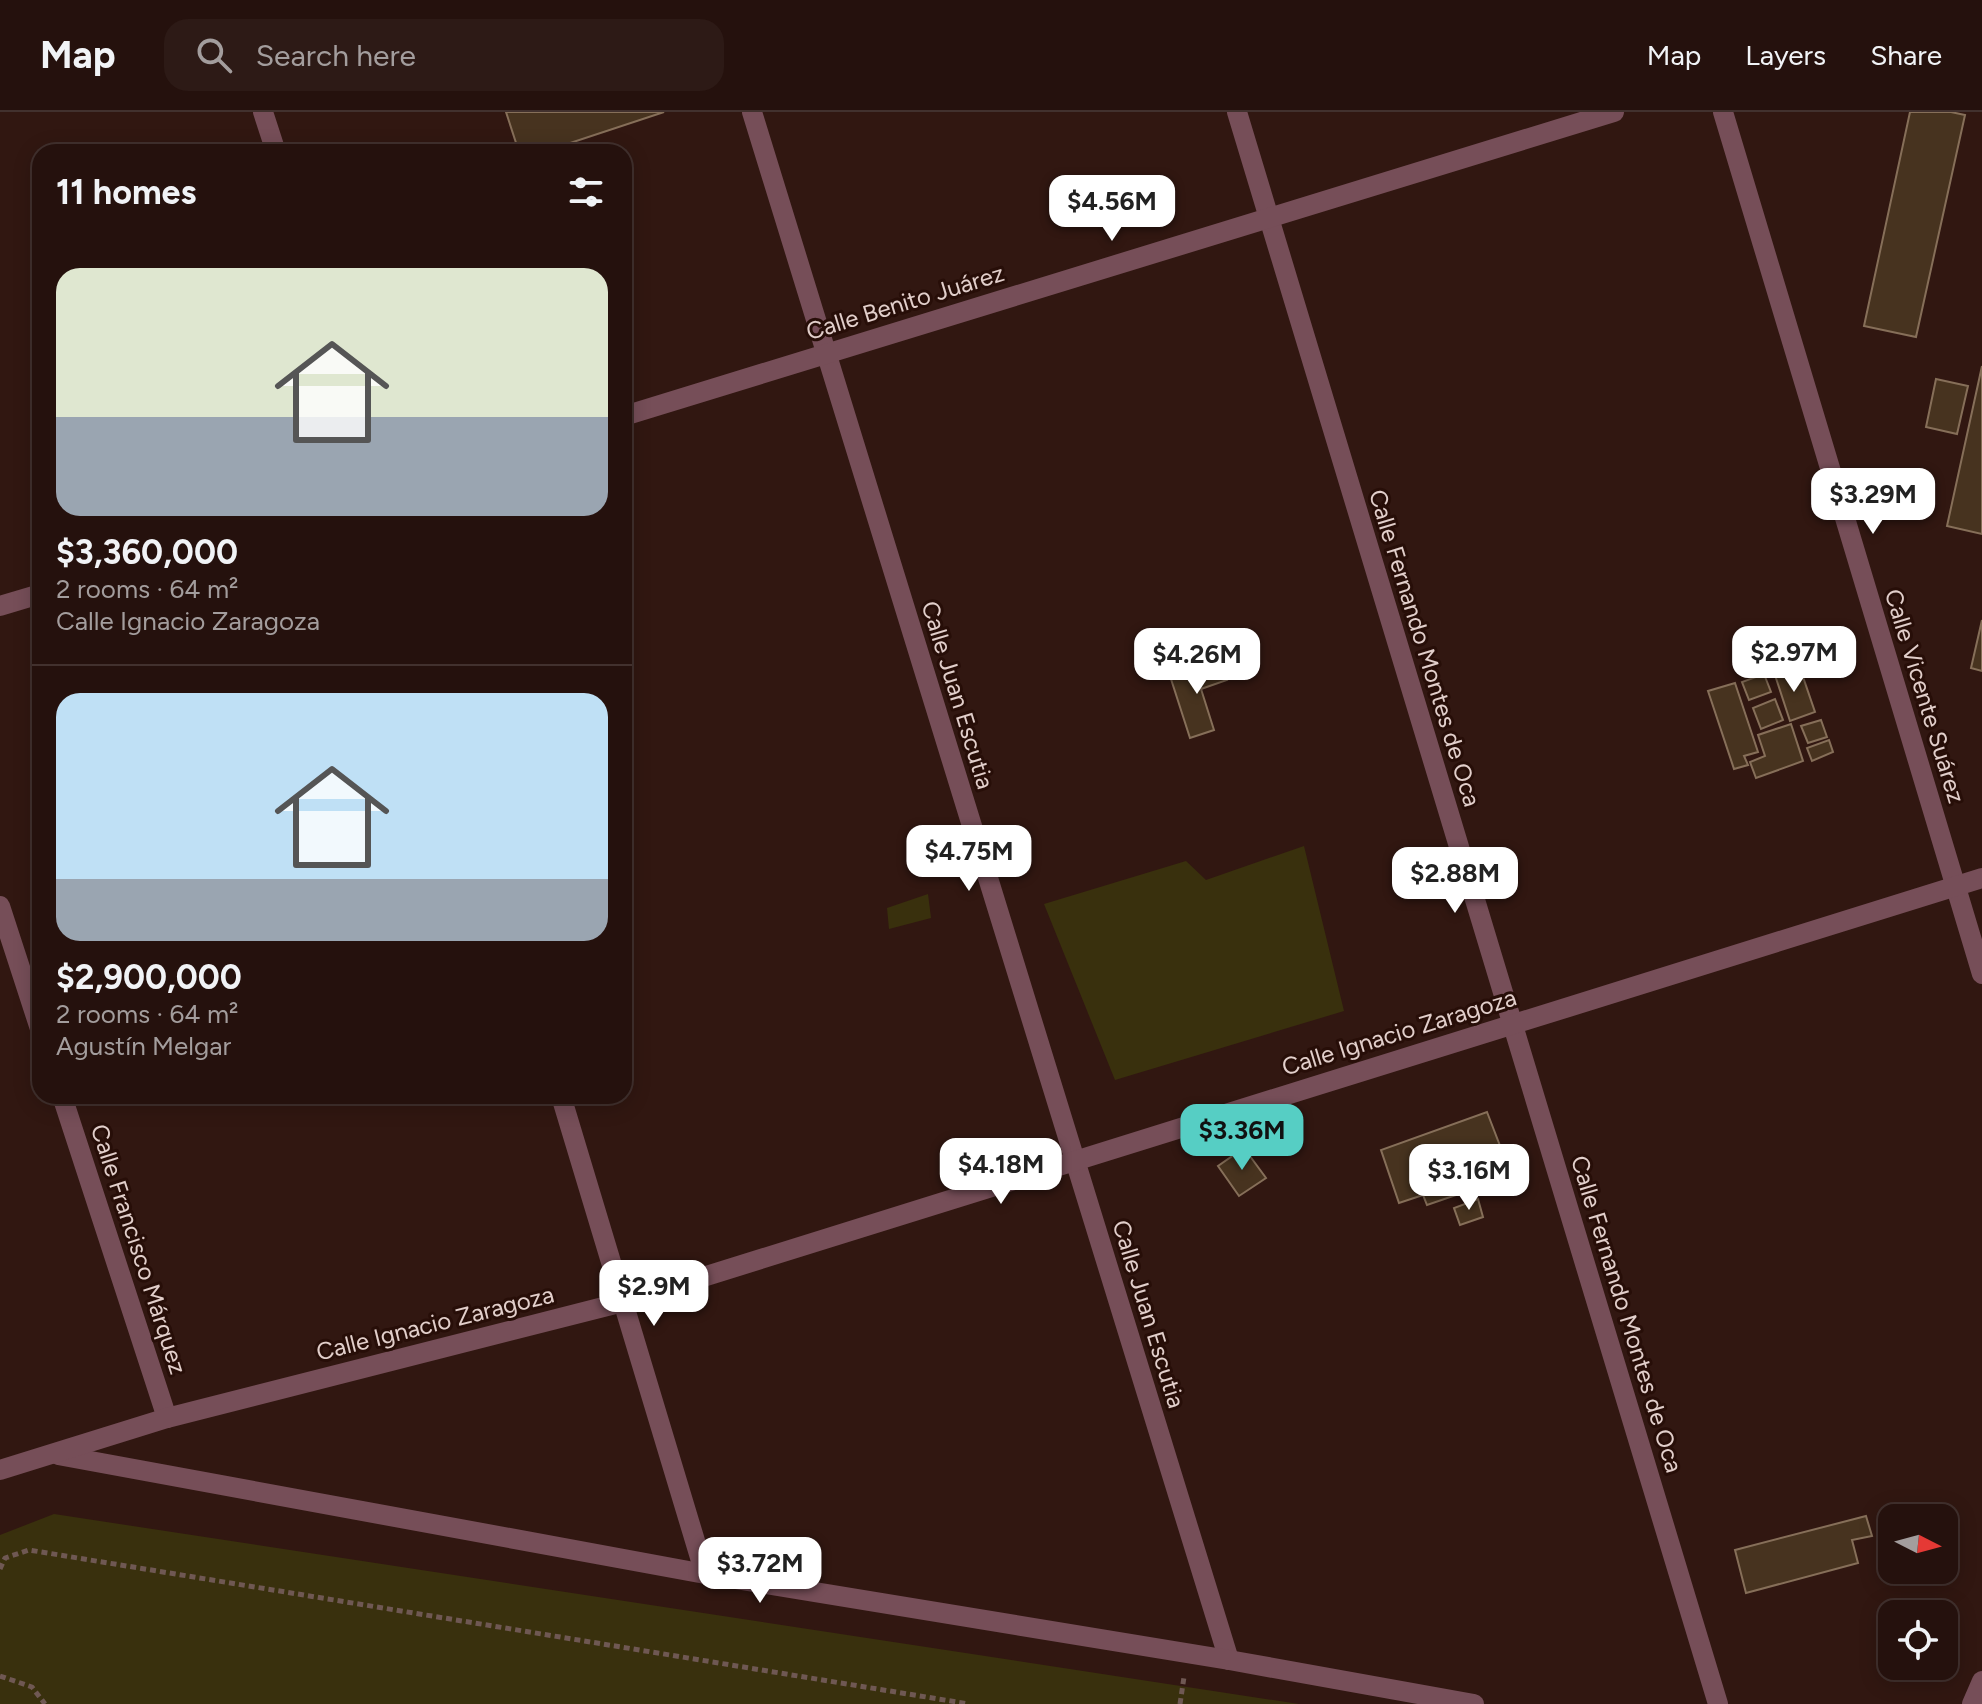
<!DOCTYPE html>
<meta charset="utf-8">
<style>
:root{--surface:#25110d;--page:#2d1a16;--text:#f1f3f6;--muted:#a39d9d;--line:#42312e;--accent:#56cec4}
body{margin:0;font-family:Figtree,sans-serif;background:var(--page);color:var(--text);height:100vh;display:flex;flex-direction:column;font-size:30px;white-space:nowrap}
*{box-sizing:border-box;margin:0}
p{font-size:26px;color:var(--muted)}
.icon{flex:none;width:44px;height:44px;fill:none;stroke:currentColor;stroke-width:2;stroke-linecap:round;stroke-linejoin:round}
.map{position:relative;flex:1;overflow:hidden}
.panel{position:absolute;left:32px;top:32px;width:600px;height:960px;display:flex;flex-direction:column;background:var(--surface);border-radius:24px;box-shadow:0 4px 20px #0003,0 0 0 2px var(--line)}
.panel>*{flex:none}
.needle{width:52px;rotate:96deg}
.fabs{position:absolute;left:1878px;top:1392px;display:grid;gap:16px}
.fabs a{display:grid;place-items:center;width:80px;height:80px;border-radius:16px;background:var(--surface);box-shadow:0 4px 20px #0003,0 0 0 2px var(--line);font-size:40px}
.price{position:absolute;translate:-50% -68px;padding:0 18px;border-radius:16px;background:#fff;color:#222;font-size:26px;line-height:52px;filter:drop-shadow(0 2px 4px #0008)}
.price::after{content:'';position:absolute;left:50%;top:48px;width:24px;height:18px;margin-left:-12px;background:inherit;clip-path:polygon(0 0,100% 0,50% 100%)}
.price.current{background:var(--accent);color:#111}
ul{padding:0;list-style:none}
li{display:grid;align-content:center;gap:16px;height:424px;padding:0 24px}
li+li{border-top:2px solid var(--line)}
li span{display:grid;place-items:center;height:248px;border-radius:24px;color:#555}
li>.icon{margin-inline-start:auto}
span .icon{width:144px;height:144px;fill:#fffc;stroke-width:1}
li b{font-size:34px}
h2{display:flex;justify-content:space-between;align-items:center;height:96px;padding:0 24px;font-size:34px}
header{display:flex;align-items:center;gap:48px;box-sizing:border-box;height:112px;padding:0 40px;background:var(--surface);border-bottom:2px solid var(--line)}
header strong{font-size:38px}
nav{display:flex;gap:44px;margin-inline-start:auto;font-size:28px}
.search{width:560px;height:72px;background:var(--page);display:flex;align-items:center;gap:20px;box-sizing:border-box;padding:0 28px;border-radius:24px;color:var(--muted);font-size:30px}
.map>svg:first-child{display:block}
.green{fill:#39300d}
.building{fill:#47331f;stroke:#866f59;stroke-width:2}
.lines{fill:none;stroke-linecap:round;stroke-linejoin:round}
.path{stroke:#6f5853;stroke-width:5;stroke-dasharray:6 4;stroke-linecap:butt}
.minor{stroke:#764e58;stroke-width:20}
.labels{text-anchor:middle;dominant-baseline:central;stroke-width:6;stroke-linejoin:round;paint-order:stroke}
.street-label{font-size:24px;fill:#e2cfcb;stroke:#270e08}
</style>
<header>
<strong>Map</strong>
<div class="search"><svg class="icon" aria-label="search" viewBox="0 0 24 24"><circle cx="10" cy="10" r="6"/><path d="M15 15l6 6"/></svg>Search here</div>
<nav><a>Map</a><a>Layers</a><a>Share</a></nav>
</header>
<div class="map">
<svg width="1982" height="1592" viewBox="0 0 1982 1592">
<rect width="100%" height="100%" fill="#311711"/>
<g class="green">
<path d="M1304,734L1344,899L1115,968L1044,792L1186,749L1206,768Z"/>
<path d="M928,782L931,806L889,817L887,796Z"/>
<path d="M54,1402L1299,1592H0V1423Z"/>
</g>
<g class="building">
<path d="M506,0H664L543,40H519Z"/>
<path d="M1910,0H1951L1965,3L1916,225L1864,214Z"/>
<path d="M1982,254V422L1947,414Z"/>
<path d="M1936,267L1968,274L1957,322L1926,315Z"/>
<path d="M1982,508V559L1971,556Z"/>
<path d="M1220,548L1227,568L1201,577L1214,618L1190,626L1170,564Z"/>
<path d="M1790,554L1795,567L1803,565L1815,600L1790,609L1774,560Z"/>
<path d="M1764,562L1771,580L1749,588L1742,570Z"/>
<path d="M1735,571L1758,640L1744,644L1748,653L1734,657L1708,579Z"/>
<path d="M1775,587L1783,608L1761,617L1753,596Z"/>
<path d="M1821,608L1827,625L1808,631L1801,614Z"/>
<path d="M1791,612L1803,649L1756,666L1750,650L1765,644L1758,623Z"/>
<path d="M1829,628L1833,640L1812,649L1807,636Z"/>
<path d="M1487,1000L1502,1039L1477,1048L1485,1073L1427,1093L1423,1083L1399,1091L1381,1038Z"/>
<path d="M1244,1036L1266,1066L1239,1084L1218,1054Z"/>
<path d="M1478,1087L1483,1105L1460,1113L1454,1096Z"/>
<path d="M1866,1404L1872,1424L1852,1428L1858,1451L1746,1481L1735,1438Z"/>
</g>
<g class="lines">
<g class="path">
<path d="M0,1457L5,1446L29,1438L969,1592"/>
<path d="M0,1564L32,1575L45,1592"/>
<path d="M1180,1592L1184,1565"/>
</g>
<g class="minor">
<path d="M263,0L276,40"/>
<path d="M752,0L1229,1548"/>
<path d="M1237,0L1718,1592"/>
<path d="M1723,0L1982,862"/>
<path d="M624,304L1614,0"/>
<path d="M0,494L40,482"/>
<path d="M0,794L40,917"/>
<path d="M62,984L167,1306"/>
<path d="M561,984L705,1462"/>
<path d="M58,1343L705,1462L1229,1548L1474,1592"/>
<path d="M0,1358L167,1306L623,1190L1982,766"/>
<path d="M1972,1592L1982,1569"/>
</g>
</g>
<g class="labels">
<g class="street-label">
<text transform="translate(905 190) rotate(-17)">Calle Benito Juárez</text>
<text transform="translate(1425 536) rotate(73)">Calle Fernando Montes de Oca</text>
<text transform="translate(958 583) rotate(73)">Calle Juan Escutia</text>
<text transform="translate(1925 584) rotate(73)">Calle Vicente Suárez</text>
<text transform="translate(1399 920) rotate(-17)">Calle Ignacio Zaragoza</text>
<text transform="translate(139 1137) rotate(72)">Calle Francisco Márquez</text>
<text transform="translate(1149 1202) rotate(73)">Calle Juan Escutia</text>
<text transform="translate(1627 1202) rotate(73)">Calle Fernando Montes de Oca</text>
<text transform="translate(435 1211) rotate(-14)">Calle Ignacio Zaragoza</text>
</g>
</g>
</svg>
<div class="fabs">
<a><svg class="needle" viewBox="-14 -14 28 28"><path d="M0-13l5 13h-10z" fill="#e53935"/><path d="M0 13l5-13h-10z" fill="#a39d9d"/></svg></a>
<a><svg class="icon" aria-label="locate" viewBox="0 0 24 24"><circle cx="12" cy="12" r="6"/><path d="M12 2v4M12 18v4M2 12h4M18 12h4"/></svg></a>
</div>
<b class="price" style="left:1112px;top:131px">$4.56M</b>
<b class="price" style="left:1873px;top:424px">$3.29M</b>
<b class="price" style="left:1794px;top:582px">$2.97M</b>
<b class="price" style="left:1197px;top:584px">$4.26M</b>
<b class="price" style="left:969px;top:781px">$4.75M</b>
<b class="price" style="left:1455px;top:803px">$2.88M</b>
<b class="price current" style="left:1242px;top:1060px">$3.36M</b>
<b class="price" style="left:1001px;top:1094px">$4.18M</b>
<b class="price" style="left:1469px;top:1100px">$3.16M</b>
<b class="price" style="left:654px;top:1216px">$2.9M</b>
<b class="price" style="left:760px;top:1493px">$3.72M</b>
<section class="panel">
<h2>11 homes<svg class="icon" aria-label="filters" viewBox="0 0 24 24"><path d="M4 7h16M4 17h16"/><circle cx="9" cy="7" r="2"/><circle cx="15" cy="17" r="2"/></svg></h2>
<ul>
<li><span style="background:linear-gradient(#dfe7d0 60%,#9aa5b1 0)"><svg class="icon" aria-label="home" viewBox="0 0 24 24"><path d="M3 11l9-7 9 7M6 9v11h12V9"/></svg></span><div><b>$3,360,000</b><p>2 rooms · 64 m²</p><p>Calle Ignacio Zaragoza</p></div></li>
<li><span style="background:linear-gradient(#bfe0f5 75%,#9aa5b1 0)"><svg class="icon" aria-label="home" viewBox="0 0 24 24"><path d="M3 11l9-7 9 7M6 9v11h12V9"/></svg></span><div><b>$2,900,000</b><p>2 rooms · 64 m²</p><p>Agustín Melgar</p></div></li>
</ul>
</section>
</div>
